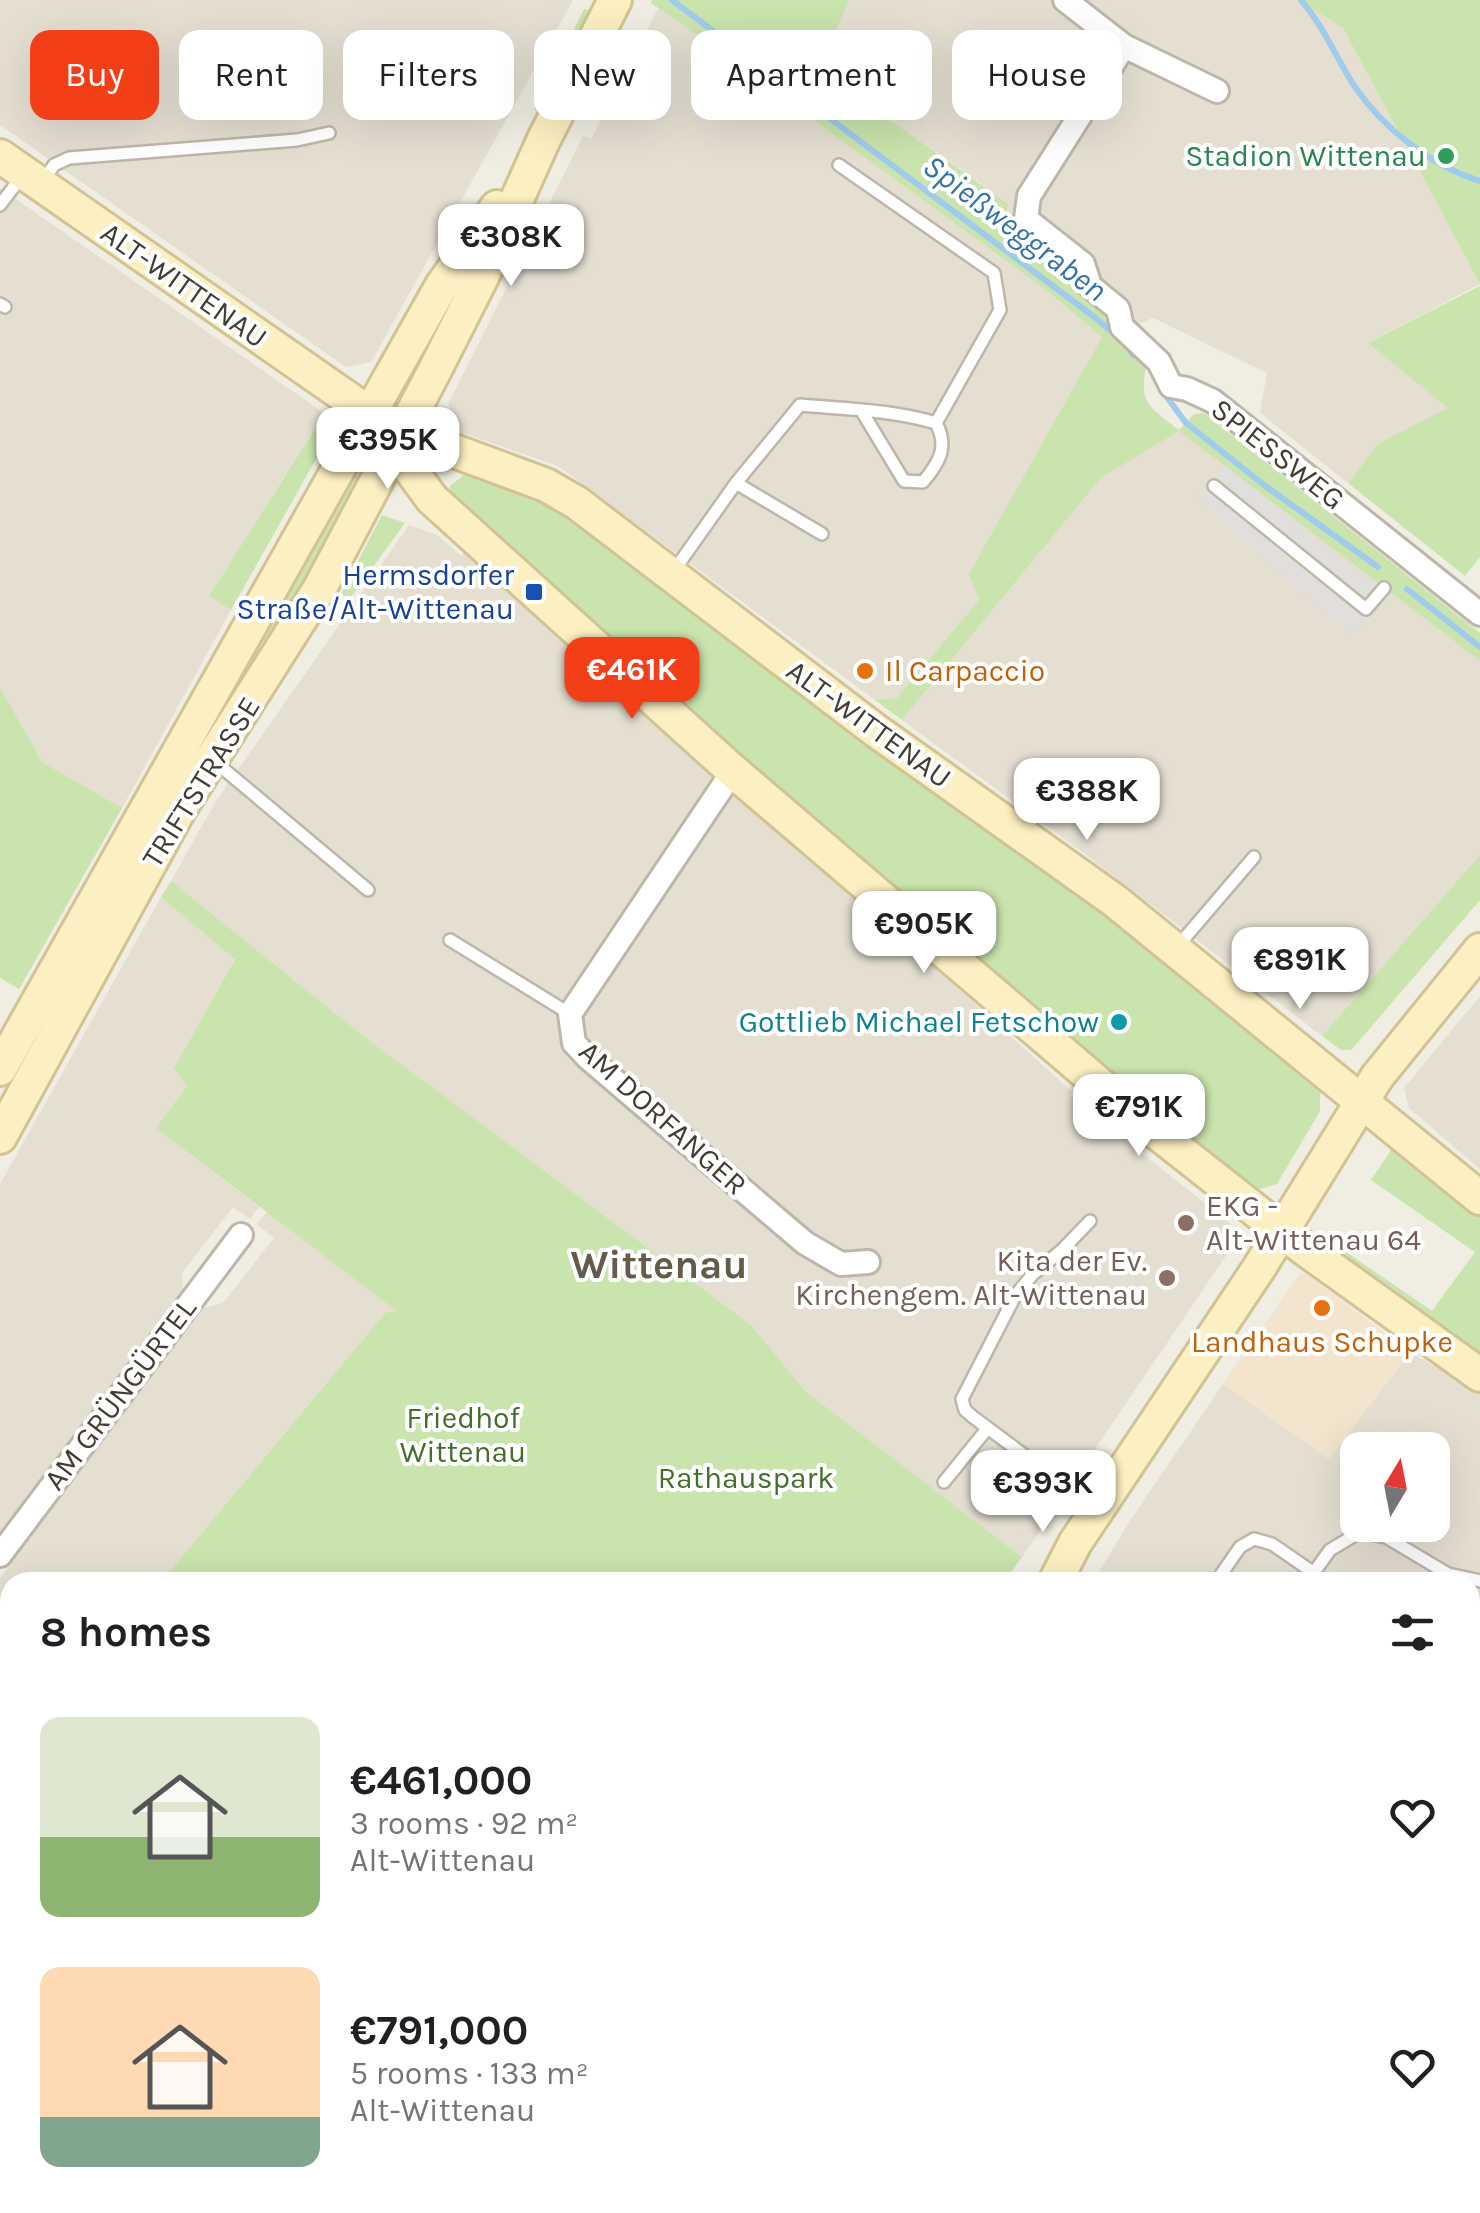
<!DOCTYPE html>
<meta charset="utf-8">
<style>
:root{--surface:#fff;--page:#f2f2f2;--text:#202124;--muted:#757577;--accent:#f23f18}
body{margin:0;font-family:Karla,sans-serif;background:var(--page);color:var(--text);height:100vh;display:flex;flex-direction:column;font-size:38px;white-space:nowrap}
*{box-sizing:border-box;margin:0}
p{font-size:32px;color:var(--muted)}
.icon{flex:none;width:55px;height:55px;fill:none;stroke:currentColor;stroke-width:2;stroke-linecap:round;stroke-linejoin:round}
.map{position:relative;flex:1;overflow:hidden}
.drawer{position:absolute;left:0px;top:1572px;width:1480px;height:642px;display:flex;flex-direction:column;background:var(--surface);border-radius:30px 30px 0 0;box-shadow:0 10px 40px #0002}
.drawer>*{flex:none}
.guide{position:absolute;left:30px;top:30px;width:1420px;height:90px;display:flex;gap:20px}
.needle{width:65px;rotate:10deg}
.buttons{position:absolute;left:1340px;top:1432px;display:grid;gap:20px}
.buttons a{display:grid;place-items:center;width:110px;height:110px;border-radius:20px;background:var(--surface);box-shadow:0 10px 40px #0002;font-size:50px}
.price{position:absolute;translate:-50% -85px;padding:0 22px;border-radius:20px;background:#fff;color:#222;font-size:32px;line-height:65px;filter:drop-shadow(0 2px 5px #0008)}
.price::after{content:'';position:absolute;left:50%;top:60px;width:30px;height:22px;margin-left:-15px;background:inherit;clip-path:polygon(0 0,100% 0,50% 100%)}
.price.on{background:var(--accent);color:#fff}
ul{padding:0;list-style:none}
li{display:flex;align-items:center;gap:30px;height:250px;padding:0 40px}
li span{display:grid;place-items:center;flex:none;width:280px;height:200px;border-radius:20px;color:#555}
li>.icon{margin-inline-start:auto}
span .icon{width:120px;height:120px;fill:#fffc;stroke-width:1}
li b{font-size:42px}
h2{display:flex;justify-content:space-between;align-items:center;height:120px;padding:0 40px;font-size:42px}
.tag{padding:0 35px;border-radius:20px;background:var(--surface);box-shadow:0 10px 40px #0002;font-size:35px;line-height:90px}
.tag.on{background:var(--accent);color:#fff}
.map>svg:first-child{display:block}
.residential{fill:#e4dfd1;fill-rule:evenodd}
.commercial{fill:#f3e4cd}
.green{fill:#c9e4ac}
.parking{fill:#e1dfdb}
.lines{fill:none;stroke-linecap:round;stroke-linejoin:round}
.stream{stroke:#9fcbec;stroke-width:6}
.lane-casing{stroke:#beb7a9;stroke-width:16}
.street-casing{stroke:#beb7a9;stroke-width:28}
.secondary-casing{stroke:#d2c395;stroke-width:38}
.lane{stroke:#fff;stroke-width:11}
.street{stroke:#fff;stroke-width:22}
.secondary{stroke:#fcefc1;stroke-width:32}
.leisure-dot{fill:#2e9e5b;stroke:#fff;stroke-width:4}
.transit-dot{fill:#1a4fb4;stroke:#fff;stroke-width:4}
.food-dot{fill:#e8710a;stroke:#fff;stroke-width:4}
.culture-dot{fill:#0f9aa8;stroke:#fff;stroke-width:4}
.education-dot{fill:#8d6e63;stroke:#fff;stroke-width:4}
.labels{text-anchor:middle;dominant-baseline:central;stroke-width:8;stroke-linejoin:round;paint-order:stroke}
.leisure-label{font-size:30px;fill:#27864d;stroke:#fff;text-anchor:end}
.street-label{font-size:30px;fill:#423c33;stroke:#fff}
.transit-label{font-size:30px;fill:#164399;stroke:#fff;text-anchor:end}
.food-label{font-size:30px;fill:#c56008;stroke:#fff;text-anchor:start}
.culture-label{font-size:30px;fill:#0d838f;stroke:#fff;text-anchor:end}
.education-label{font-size:30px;fill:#785e54;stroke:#fff;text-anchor:start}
.park-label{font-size:30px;fill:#42702a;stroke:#fff}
.water-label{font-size:32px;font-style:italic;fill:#3273a8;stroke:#fff}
.district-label{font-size:40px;font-weight:bold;fill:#645b4b;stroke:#fff}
</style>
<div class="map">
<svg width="1480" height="2213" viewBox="0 0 1480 2213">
<rect width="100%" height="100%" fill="#f0ede2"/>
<g class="residential">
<path d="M0,0H573L371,362L346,367L0,125Z"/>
<path d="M850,0H1297L1343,28L1480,284L1368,343L1449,408L1379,443L1348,483L1260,413L1267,373L1153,318L1132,327L1075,268L1006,216L987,188L893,122L876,116L815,70Z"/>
<path d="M659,7L805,109L819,124L1046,290L1102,337L970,574L979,600L897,698L875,700L558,466L460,432L448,404L583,136L591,139Z"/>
<path d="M0,188L324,413L209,596L231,610L122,808L42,762L0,687Z"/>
<path d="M1179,431L1480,661V855L1322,1036L1085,854L902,720L1101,478Z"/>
<path d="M409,525L437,535L461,556L470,545L1072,1092L1070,1096L1231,1224L1238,1238L1022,1557L805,1391L749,1323L362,1035L171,881L216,801Z"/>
<path d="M161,897L235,958L174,1068L188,1085L156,1128L259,1207L250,1219L233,1207L182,1273L183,1293L0,1533V1184Z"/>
<path d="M1480,996V1169L1409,1108L1404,1088Z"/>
<path d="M267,1212L399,1312L385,1313L161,1582H10V1638L0,1633V1578L204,1308L223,1303L274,1238L257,1224Z"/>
<path d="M1410,1352L1480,1393V2213H1294L1287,2205H1470V1582H1093L1131,1519L1223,1384L1329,1459ZM1358,1450H1432V1525H1358Z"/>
<path d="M0,1664L10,1669V1947L0,1951Z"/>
</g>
<g class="commercial">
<path d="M1300,1274H1306L1410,1352L1329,1459L1223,1384Z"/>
<path d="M459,2205H746L740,2213H464Z"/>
</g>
<g class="green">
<path d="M652,0H850L816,70L875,116L893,122L1008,204L1006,216L1075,269L1111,312L1113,331L1146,367C1138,405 1152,408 1179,430L1194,414L1204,413L1480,633V661L1179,431L1101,478L902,720L875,700L897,698L979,600L969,574L1102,337L1046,290L819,124L805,109L651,3Z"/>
<path d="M1297,0H1480V284L1343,28Z"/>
<path d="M584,9L593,12L540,115L534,110Z"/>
<path d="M623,47L637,53L611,102L603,98L604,85Z"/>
<path d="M1480,286V557L1465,576L1348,483L1379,443L1448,408L1368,343Z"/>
<path d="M319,422L324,445L231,610L209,596Z"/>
<path d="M349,465L359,478L310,575L270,641L266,642L256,636Z"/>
<path d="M465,474L509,487L567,511L1129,926L1325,1086L1320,1095V1111L1277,1184L1248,1192L1001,992L449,498L450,486Z"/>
<path d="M382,515L405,523L351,597L344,596L342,592Z"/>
<path d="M0,687L42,762L122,808L19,989L0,978Z"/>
<path d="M1480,855V900L1358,1042L1351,1050H1341L1322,1036Z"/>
<path d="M171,881L362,1035L750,1324L805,1391L1022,1557L1006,1579L997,1582H161L385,1313L397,1311L156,1128L187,1086L174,1068L235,959L161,897Z"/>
<path d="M1396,1143L1480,1212V1361L1321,1246L1327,1239L1432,1311L1475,1252L1371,1180Z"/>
<path d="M1475,1959H1480V2042L1470,2028V1966Z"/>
<path d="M10,2008V2205H347L350,2213H0V2012Z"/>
<path d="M1470,2033L1480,2047V2134L1470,2129Z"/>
<path d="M1470,2179L1479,2183L1474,2213H1385V2205H1470Z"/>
<path d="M867,2205H1255L1262,2213H857Z"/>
</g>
<g class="parking">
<path d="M1225,465L1386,595L1353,637L1197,498Z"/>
<path d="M347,2205H459L464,2213H350Z"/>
</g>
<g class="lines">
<g class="stream">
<path d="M672,0L1093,316L1124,342L1133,355"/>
<path d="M1301,0C1325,28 1336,58 1355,87C1384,129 1431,166 1480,181"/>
<path d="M1166,396L1186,423L1264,485L1378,567"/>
<path d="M1407,589L1480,647"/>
</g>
<g class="lane-casing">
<g id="lane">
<path d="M839,165L994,273L1000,310L936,423"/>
<path d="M41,184L54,165L69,158L297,140L329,133"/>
<path d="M0,205L22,176"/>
<path d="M0,304L5,307"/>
<path d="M736,483L822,534"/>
<path d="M1214,486L1366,609L1384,588"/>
<path d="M673,572L736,483L800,405C845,409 893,410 936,423C949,447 939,463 923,482L904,481L861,410"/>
<path d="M214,761L368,890"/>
<path d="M1023,830L1075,767"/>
<path d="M450,940L570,1014"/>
<path d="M1177,947L1254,857"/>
<path d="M1090,1221L1061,1251L1033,1274L1015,1296L962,1399L965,1410L973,1417L1094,1507"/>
<path d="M944,1482L987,1429"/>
<path d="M1216,1582L1240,1547L1254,1539L1272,1544L1314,1573"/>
<path d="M1307,1582L1330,1550L1360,1532L1386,1537L1448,1574L1480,1581"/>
<path d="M1470,1664L1480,1651"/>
<path d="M1470,1876L1480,1884"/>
</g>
</g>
<g class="street-casing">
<g id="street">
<path d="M1065,0L1124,46L1217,91"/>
<path d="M1124,46L1029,196L1026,219L1083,264L1090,286L1118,309L1122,327L1159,362L1171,386L1187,389L1213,401L1480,614"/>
<path d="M733,771L570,1014L574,1043L588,1058L805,1243L841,1264L868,1262"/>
<path d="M0,1555L241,1235"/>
<path d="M0,1648L10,1653"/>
<path d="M0,1981L10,1977"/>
<path d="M466,2205L472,2213"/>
<path d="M1269,2205L1275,2213"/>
</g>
</g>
<g class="secondary-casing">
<g id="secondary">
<path d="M0,156L369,413L446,448L546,485L577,503L875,730L1115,901L1480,1198"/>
<path d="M371,416L432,499L733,771L1146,1124L1302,1247L1480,1375"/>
<path d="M0,1069L441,287L497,207"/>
<path d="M0,1137L178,812L320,588L435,370L483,275L544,139L615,0"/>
<path d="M1055,1582L1075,1543L1259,1268L1377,1077L1480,950"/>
<path d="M802,2213L808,2205"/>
</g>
</g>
<use href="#lane" class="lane"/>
<use href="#street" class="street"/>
<use href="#secondary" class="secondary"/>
</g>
<circle class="leisure-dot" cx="1446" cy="156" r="10"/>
<rect class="transit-dot" x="524" y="582" width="20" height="20" rx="5"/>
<g class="food-dot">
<circle cx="865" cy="671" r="10"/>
<circle cx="1322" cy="1308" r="10"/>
</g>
<circle class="culture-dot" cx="1119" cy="1022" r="10"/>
<g class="education-dot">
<circle cx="1186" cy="1223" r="10"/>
<circle cx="1167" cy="1278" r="10"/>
</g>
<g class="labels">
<g class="leisure-label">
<text x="1426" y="156">Stadion Wittenau</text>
</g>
<g class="street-label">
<text transform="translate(184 285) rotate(35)">ALT-WITTENAU</text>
<text transform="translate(1278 454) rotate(38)">SPIESSWEG</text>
<text transform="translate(869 724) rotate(36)">ALT-WITTENAU</text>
<text transform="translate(201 782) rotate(-58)">TRIFTSTRASSE</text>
<text transform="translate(663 1118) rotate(42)">AM DORFANGER</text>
<text transform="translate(120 1394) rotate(-53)">AM GRÜNGÜRTEL</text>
</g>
<g class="transit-label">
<text x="514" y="575">Hermsdorfer<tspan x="514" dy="34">Straße/Alt-Wittenau</tspan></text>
</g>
<g class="food-label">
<text x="885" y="671">Il Carpaccio</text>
<text x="1322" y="1342" text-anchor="middle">Landhaus Schupke</text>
</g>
<g class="culture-label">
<text x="1099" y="1022">Gottlieb Michael Fetschow</text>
</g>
<g class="education-label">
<text x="1206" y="1206">EKG -<tspan x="1206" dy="34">Alt-Wittenau 64</tspan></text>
<text x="1147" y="1261" text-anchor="end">Kita der Ev.<tspan x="1147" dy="34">Kirchengem. Alt-Wittenau</tspan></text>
</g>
<g class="park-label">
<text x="463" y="1418">Friedhof<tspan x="463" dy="34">Wittenau</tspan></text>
<text x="746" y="1478">Rathauspark</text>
</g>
<g class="water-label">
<text transform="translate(1015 228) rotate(37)">Spießweggraben</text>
</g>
<g class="district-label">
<text x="659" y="1264">Wittenau</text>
</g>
</g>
</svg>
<div class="buttons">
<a><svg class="needle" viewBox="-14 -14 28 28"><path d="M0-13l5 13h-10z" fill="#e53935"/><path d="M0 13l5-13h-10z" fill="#757577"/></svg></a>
</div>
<b class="price" style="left:511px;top:289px">€308K</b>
<b class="price" style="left:388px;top:492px">€395K</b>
<b class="price on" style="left:632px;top:722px">€461K</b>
<b class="price" style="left:1087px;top:843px">€388K</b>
<b class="price" style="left:924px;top:976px">€905K</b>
<b class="price" style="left:1300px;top:1012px">€891K</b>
<b class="price" style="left:1139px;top:1159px">€791K</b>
<b class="price" style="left:1043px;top:1535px">€393K</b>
<div class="guide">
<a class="tag on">Buy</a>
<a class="tag">Rent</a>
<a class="tag">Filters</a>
<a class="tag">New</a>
<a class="tag">Apartment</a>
<a class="tag">House</a>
</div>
<section class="drawer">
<h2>8 homes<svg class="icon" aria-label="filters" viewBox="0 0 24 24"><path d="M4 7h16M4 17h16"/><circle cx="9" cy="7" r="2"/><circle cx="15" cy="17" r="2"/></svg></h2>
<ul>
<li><span style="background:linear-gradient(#dfe7d0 60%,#8fb573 0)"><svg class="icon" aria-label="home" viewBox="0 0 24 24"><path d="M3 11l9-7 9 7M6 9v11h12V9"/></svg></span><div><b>€461,000</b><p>3 rooms · 92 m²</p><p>Alt-Wittenau</p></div><svg class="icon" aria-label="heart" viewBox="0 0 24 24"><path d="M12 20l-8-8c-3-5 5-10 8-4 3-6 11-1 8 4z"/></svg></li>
<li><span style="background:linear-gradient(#ffd9b3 75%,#7fa58c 0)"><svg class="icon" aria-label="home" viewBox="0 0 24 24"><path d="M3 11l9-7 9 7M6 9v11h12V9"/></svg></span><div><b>€791,000</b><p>5 rooms · 133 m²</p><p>Alt-Wittenau</p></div><svg class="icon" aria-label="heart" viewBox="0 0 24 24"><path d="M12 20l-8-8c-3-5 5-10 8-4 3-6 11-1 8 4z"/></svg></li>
</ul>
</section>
</div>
